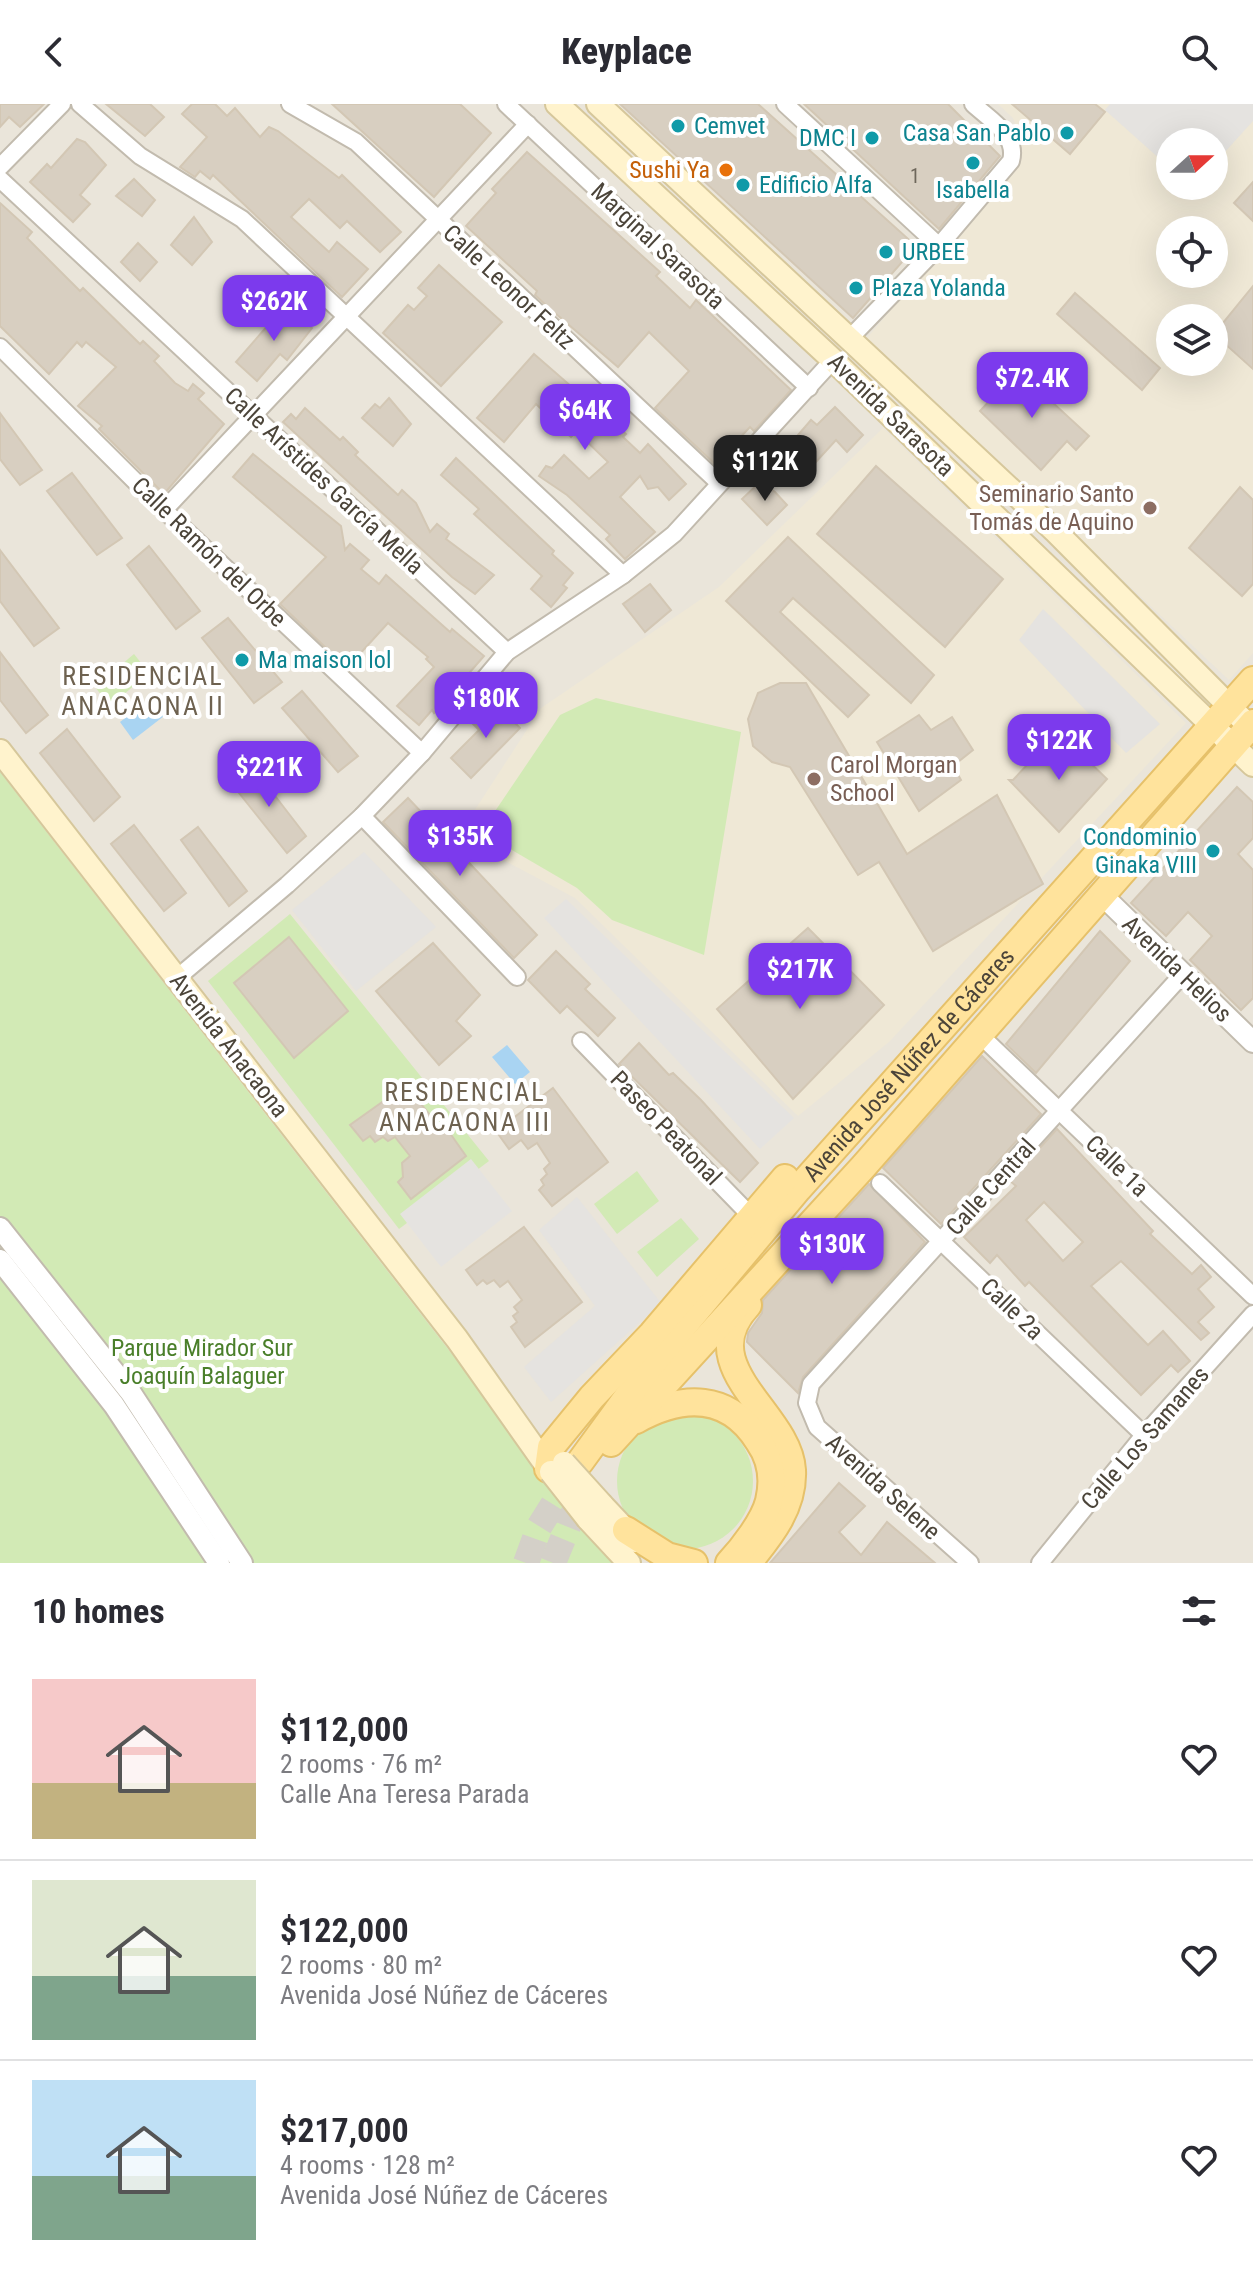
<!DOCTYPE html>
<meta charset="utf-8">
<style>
:root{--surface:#fff;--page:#f7f7f7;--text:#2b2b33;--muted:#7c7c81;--line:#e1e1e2;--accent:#7c3aed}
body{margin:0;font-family:"Roboto Condensed",sans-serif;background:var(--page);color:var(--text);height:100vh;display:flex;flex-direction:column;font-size:30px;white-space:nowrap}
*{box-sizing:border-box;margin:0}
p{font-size:26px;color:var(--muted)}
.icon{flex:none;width:44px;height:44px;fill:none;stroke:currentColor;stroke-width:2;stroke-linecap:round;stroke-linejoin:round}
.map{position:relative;height:1459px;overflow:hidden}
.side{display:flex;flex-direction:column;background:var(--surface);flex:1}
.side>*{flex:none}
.needle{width:52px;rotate:69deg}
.controls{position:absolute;left:1156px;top:24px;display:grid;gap:16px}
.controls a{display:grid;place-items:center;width:72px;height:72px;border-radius:50%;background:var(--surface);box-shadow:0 8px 32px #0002;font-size:40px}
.price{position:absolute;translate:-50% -68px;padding:0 18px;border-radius:16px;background:var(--accent);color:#fff;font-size:26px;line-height:52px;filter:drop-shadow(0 2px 4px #0008)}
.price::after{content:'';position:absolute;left:50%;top:48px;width:24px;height:18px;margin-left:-12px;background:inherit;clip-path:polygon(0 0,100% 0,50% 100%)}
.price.active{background:#222;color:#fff}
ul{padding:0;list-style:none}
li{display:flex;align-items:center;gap:24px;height:200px;padding:0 32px}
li+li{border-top:2px solid var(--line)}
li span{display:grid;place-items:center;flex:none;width:224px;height:160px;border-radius:0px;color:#555}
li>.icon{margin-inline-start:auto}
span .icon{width:96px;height:96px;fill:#fffc;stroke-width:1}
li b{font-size:34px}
h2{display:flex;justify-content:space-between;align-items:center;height:96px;padding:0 32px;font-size:34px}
header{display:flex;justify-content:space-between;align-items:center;height:104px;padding:0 32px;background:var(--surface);font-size:36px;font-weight:800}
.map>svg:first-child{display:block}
.residential{fill:#eae5da;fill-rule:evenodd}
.education{fill:#efe8d6;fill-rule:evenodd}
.green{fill:#d2eab5}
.parking{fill:#e5e3e0}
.water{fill:#a9d4f2}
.building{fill:#d8cfc1;stroke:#d3c7b4;stroke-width:2;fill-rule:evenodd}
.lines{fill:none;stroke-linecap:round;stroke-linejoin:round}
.primary-tunnel{stroke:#d4d0c8;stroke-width:26;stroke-dasharray:26 13;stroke-linecap:butt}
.minor-casing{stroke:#c2bbae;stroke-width:20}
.tertiary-casing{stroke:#c2bbae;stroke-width:24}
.secondary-casing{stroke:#d6c79b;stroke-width:26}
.primary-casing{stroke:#e6c16a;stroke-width:30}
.minor{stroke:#fff;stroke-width:16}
.tertiary{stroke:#fff;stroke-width:20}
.secondary{stroke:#fff3cd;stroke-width:22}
.primary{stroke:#ffe39c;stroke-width:26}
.secondary-bridge-casing{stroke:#d6c79b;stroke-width:26;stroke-linecap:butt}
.secondary-bridge{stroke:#fff3cd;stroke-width:22}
.culture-dot{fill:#0f9aa8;stroke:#fff;stroke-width:3}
.food-dot{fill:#e8710a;stroke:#fff;stroke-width:3}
.education-dot{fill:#8d6e63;stroke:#fff;stroke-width:3}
.labels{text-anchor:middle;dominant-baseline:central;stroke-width:8;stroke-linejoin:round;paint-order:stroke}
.number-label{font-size:20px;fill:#6e675b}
.culture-label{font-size:24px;fill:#0d838f;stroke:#fff;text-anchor:start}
.food-label{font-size:24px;fill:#c56008;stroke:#fff;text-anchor:end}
.street-label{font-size:24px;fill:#4b4439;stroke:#fff}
.education-label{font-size:24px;fill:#785e54;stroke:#fff;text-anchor:end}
.park-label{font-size:24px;fill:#4a7f2a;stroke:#fff}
.neighbourhood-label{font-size:26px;letter-spacing:2px;fill:#6e6250;stroke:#fff}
</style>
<header><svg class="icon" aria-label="back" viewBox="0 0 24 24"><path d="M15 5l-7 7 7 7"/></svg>Keyplace<svg class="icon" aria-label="search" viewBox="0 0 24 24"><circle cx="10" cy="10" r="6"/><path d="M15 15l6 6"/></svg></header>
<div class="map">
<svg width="1253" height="1459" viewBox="0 0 1253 1459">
<rect width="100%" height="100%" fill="#f6f3ec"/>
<path class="residential" d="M0,0H1253V1459H0ZM1170,38H1214V82H1170ZM1170,126H1214V170H1170ZM1170,214H1214V258H1170Z"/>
<g class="education">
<path d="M998,0H1253V549L1229,576L867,234L1009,67L1020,45L1019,31L1013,14ZM1170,38H1214V82H1170ZM1170,126H1214V170H1170ZM1170,214H1214V258H1170Z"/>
<path d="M883,324L1186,619L889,938L798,1012L575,794L458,732L541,604L719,483Z"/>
</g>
<g class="green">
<path d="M134,550L149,569L110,602L95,583Z"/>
<path d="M596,594L741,628L704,851L612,816L577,784L481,728L560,611Z"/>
<path d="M0,668L587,1424L619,1459H0Z"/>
<path d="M290,810L489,1057L399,1125L208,877Z"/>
<path d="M637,1067L659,1097L617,1130L594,1100Z"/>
<path d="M681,1114L699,1135L657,1173L637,1148Z"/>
<circle cx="685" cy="1377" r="68"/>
</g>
<g class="parking">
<path d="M1110,0H1253V17L1214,60V38H1170V64L1105,6Z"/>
<path d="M1043,505L1160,620L1126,649L1019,536Z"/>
<path d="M364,748L436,823L356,887L292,806Z"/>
<path d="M566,795L794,1014L760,1045L544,814Z"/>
<path d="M471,1055L512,1107L441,1163L400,1110Z"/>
<path d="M577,1093L661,1199L551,1298L524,1263L595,1202L539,1126Z"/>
</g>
<g class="water">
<path d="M150,595L164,612L133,636L120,618Z"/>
<path d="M507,941L530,968L515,980L492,953Z"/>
</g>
<g class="building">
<path d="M0,0H44L20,23L9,13L0,23Z"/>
<path d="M106,0H150L164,13L145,32Z"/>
<path d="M192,0H215L227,12L235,4L260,33L269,23L278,27L339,74L342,71L401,128L380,148L347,117L340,124L309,95L291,113L329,148L337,138L368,165L342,193L213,71L210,75L200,67L195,73L180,63L207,33L182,10Z"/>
<path d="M332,0H460L491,29L434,93Z"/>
<path d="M620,0H758L916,142L853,214Z"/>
<path d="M804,0H948L1000,52L939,125Z"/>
<path d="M1012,0H1095L1105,8L1070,50Z"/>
<path d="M77,35L85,38L106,61L80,91L90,100L73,118L30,78L47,60L51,64Z"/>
<path d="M527,48L660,168L656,172L690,204L696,196L791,286L754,327L750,323L715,360L655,304L689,267L649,228L618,263L548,203L535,191L537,187L466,122L496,89L492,85Z"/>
<path d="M134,75L155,96L142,112L116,92Z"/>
<path d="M1253,78V117L1234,99Z"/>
<path d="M0,99L32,128L27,134L80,187L83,184L140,240L143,237L159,252L154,257L175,279L188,287L193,280L204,289L198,295L224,320L164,390L99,325L102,322L78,302L116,263L86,238L82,243L77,238L49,270L0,222Z"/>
<path d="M194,113L212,138L192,161L171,141Z"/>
<path d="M138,139L157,158L140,177L121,158Z"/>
<path d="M439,161L502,218L441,282L383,229L408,201L414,206L427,192L418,184Z"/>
<path d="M1253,182V265L1214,230Z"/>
<path d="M1075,189L1160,264L1142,286L1057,210Z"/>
<path d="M283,204L292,212L295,208L312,224L287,256L280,250L257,277L236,258Z"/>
<path d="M534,250L626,330L623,333L640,349L648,340L686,380L669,396L658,383L648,385L640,372L620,393L655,428L625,455L606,435L610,431L567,391L539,372L546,362L552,364L564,351L589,375L608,358L576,327L571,333L536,300L504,338L477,314Z"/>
<path d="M1014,263L1089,332L1076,346L1067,337L1041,366L980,307L1005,280L1002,276Z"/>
<path d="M389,294L411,320L393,342L362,314L375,300L380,304Z"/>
<path d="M835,303L863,331L847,348L836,336L814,360L792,338L811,316L817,321Z"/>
<path d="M305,304L340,336L343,333L358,348L355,351L398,391L402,386L416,399L430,428L437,420L449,430L446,435L494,471L475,490L452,473L283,318L291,310L296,315Z"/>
<path d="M0,309L42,366L20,381L0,355Z"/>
<path d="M253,350L341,422L345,446L350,440L369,456L361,465L379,480L386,471L450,528L452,525L484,552L434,609L432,606L419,621L397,602L434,563L426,555L428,553L388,519L347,564L280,500L326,453L233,373Z"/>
<path d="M456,354L554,447L552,450L573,469L563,481L567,484L551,503L531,485L542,472L474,410L479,405L441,371Z"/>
<path d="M876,362L1003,475L945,543L817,430Z"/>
<path d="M72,369L122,434L97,451L47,387Z"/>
<path d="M759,379L765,386L768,383L775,388L787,401L767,421L742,395Z"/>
<path d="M1240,383L1253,396V480L1242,492L1189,444Z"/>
<path d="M788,433L934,571L911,599L793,494L780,508L869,591L848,613L726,497Z"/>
<path d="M149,442L200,507L176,525L127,461Z"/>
<path d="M0,446L59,524L34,542L0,497Z"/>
<path d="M650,480L671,506L645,528L623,500Z"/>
<path d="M228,514L282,578L254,599L202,534Z"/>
<path d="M0,548L48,611L26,629L0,596Z"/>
<path d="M780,579H806L907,750L997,691L1043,780L933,847L879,758L858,771L790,663L772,658L753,642L748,615L758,589Z"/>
<path d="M302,587L358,652L338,668L282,604Z"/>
<path d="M495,599L520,624L471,674L451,654L479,626L473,620Z"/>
<path d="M919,611L931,626L952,613L973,646L953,662L961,676L919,707L877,638Z"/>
<path d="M67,625L120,693L94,717L40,649Z"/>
<path d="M1058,628L1107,675L1059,728L1009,676H1013Z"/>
<path d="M252,662L306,732L287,749L231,679Z"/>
<path d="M1237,683L1253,698V734L1238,750L1253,766V894L1241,906L1190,856L1212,832L1188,808L1166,832L1131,799Z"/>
<path d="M408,694L537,831L514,854L383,718Z"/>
<path d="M134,721L186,789L164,807L111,740Z"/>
<path d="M198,723L247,787L229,802L181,736Z"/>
<path d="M808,824L884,901L793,995L717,905Z"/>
<path d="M1100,827L1130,857L1036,969L1006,940Z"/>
<path d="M289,833L348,907L294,954L234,879Z"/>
<path d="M433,839L480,891L456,917L471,932L439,961L376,887Z"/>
<path d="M556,847L590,880L585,885L615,914L598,932L567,902L560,909L528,876Z"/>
<path d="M639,939L669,971L673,969L701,996L758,1059L740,1078L619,960Z"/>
<path d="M982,952L1041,1010L941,1120L883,1064Z"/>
<path d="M406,981L438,1021L442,1018L466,1052L411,1095L398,1078L403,1073L402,1059L410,1052L395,1033L388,1037L383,1033L375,1038L370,1032L363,1037L350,1021Z"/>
<path d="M553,984L608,1058L552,1102L539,1086L544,1081L541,1076L547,1070L544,1065L550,1059L537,1039L528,1045L521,1036L509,1045L496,1027Z"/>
<path d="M1057,1025L1153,1127L1150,1130L1192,1170L1201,1161L1211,1173L1198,1185L1214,1203L1198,1218L1209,1229L1201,1236L1121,1157L1091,1182L1148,1241L1163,1227L1190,1257L1178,1268L1171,1261L1141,1291L1029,1178L1025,1182L997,1151L990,1159L964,1133L1016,1082L1010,1077ZM1044,1098L1083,1138L1063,1157L1026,1116Z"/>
<path d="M869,1080L925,1138L803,1273L798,1289L747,1238L748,1229L762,1209L763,1196Z"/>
<path d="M524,1123L582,1198L525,1243L511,1223L517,1218L513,1212L518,1208L514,1203L522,1196L508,1177L500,1183L494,1176L487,1180L483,1176L477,1181L466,1166Z"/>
<path d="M839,1379L865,1402L839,1428L861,1451L887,1418L935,1459H770Z"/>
</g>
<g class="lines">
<g class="primary-tunnel">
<path d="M526,1459L539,1423L576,1364"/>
<path d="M553,1459L585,1381"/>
</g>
<g class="minor-casing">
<g id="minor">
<path d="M80,0L140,52L242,115L623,471"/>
<path d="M290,0L356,38L719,379"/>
<path d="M506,0L809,284"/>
<path d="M785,0L939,142"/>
<path d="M0,63L62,0"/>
<path d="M0,75L507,548"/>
<path d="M850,234L939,142L1011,57C1018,31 990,16 973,0"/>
<path d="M0,243L164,406L422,649"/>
<path d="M164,406L528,20"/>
<path d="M362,712L517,873"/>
<path d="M177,874L287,781L362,712L422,649L507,548L623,471L674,430L833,256"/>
<path d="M980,931L1253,1192"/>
<path d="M581,937L750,1111"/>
<path d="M880,1079L1144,1331"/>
<path d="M970,1459L817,1323L807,1299L811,1280L1182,871"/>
<path d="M1040,1459L1144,1331L1253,1210"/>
</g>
</g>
<g class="tertiary-casing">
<g id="tertiary">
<path d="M1102,791L1253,938"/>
<path d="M0,1124L131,1289L242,1459"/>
<path d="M0,1156L114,1301L219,1459"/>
</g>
</g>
<g class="secondary-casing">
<g id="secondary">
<path d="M557,0L833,256L1253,661"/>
<path d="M598,0L1056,428L1253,626"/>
<path d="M0,647L457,1235L551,1368"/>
<path d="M602,1401L636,1437"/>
<path d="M588,1415L629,1459"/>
</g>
</g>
<g class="primary-casing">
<g id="primary">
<path d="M748,1201C690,1263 789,1309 792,1366C794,1403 770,1432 748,1459"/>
<path d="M636,1316C683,1290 729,1289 759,1338C771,1355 774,1376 769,1397C764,1417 743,1444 729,1459"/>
<path d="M611,1339L863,1063L1253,619"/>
<path id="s1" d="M580,1358L650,1262L798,1085L1253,576"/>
<path d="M548,1365L551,1343L592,1293L652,1230L785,1074"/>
<path d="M626,1426L667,1452L694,1459"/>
</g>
</g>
<use href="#minor" class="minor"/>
<use href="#tertiary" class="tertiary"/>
<use href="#secondary" class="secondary"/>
<use href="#primary" class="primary"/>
<g class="secondary-bridge-casing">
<g id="secondary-bridge">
<path d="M564,1359L602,1401"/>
<path d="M551,1368L588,1415"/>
</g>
</g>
<use href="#secondary-bridge" class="secondary-bridge"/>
</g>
<g class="culture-dot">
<circle cx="678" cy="22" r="8"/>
<circle cx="1067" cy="29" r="8"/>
<circle cx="872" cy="34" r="8"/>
<circle cx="973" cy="59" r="8"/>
<circle cx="743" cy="81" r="8"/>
<circle cx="886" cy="148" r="8"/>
<circle cx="856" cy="184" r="8"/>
<circle cx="242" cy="556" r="8"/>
<circle cx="1213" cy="747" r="8"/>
</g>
<circle class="food-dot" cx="726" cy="66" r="8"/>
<g class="education-dot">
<circle cx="1150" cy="404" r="8"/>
<circle cx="814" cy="675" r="8"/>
</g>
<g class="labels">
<g class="number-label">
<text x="915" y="72">1</text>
</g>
<g class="culture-label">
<text x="694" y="22">Cemvet</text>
<text x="1051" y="29" text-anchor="end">Casa San Pablo</text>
<text x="856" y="34" text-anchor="end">DMC I</text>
<text x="759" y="81">Edificio Alfa</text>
<text x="973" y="86" text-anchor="middle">Isabella</text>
<text x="902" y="148">URBEE</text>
<text x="872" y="184">Plaza Yolanda</text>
<text x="258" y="556">Ma maison lol</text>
<text x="1197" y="733" text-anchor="end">Condominio<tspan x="1197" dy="28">Ginaka VIII</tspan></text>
</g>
<g class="food-label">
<text x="710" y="66">Sushi Ya</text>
</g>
<g class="street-label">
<text transform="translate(658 142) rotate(43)">Marginal Sarasota</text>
<text transform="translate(509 183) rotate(43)">Calle Leonor Feltz</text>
<text transform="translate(891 311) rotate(44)">Avenida Sarasota</text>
<text transform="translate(324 377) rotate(43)">Calle Arístides García Mella</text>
<text transform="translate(209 448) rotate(44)">Calle Ramón del Orbe</text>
<text transform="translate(1177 865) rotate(44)">Avenida Helios</text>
<text transform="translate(229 941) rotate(52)">Avenida Anacaona</text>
<text stroke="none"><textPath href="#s1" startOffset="516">Avenida José Núñez de Cáceres</textPath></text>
<text transform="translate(666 1024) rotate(46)">Paseo Peatonal</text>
<text transform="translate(1117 1062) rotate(44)">Calle 1a</text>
<text transform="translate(991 1083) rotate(-48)">Calle Central</text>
<text transform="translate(1012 1205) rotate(44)">Calle 2a</text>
<text transform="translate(1145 1334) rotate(-49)">Calle Los Samanes</text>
<text transform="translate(883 1383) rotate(42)">Avenida Selene</text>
</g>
<g class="education-label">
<text x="1134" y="390">Seminario Santo<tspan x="1134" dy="28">Tomás de Aquino</tspan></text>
<text x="830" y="661" text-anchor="start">Carol Morgan<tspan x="830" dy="28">School</tspan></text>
</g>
<g class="park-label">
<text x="202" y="1244">Parque Mirador Sur<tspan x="202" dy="28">Joaquín Balaguer</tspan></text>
</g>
<g class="neighbourhood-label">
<text x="143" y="572">RESIDENCIAL<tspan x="143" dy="30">ANACAONA II</tspan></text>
<text x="465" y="988">RESIDENCIAL<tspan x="465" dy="30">ANACAONA III</tspan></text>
</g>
</g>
</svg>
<div class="controls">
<a><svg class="needle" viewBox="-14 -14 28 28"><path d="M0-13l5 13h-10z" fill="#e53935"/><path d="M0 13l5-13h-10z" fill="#7c7c81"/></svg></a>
<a><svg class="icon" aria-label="locate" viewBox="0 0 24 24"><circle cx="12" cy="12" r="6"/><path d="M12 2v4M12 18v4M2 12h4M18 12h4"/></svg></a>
<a><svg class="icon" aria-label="layers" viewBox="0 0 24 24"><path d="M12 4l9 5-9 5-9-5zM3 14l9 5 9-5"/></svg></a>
</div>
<b class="price" style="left:274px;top:239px">$262K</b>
<b class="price" style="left:1032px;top:316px">$72.4K</b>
<b class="price" style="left:585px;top:348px">$64K</b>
<b class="price active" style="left:765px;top:399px">$112K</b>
<b class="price" style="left:486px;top:636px">$180K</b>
<b class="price" style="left:1059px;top:678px">$122K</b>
<b class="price" style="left:269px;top:705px">$221K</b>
<b class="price" style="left:460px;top:774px">$135K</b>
<b class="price" style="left:800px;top:907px">$217K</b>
<b class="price" style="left:832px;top:1182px">$130K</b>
</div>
<section class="side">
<h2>10 homes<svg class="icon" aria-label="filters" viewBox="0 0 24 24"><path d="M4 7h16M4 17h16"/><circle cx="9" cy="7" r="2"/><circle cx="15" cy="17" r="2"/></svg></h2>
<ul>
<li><span style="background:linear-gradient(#f6c9c9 65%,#c2b280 0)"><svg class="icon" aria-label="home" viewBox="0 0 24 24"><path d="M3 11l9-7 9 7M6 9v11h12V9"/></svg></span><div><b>$112,000</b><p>2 rooms · 76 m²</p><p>Calle Ana Teresa Parada</p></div><svg class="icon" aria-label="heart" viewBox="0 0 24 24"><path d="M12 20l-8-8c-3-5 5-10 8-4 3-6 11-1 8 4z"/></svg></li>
<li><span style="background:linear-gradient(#dfe7d0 60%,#7fa58c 0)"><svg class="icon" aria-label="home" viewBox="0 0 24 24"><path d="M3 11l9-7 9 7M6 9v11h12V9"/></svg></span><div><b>$122,000</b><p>2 rooms · 80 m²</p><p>Avenida José Núñez de Cáceres</p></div><svg class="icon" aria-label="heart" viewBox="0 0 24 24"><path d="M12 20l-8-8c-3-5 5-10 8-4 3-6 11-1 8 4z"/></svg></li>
<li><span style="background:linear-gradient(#bfe0f5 60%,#7fa58c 0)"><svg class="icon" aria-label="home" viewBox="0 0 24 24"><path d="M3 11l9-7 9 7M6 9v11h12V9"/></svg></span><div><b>$217,000</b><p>4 rooms · 128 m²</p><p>Avenida José Núñez de Cáceres</p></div><svg class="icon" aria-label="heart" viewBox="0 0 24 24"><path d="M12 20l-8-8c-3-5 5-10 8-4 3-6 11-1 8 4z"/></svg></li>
</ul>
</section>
